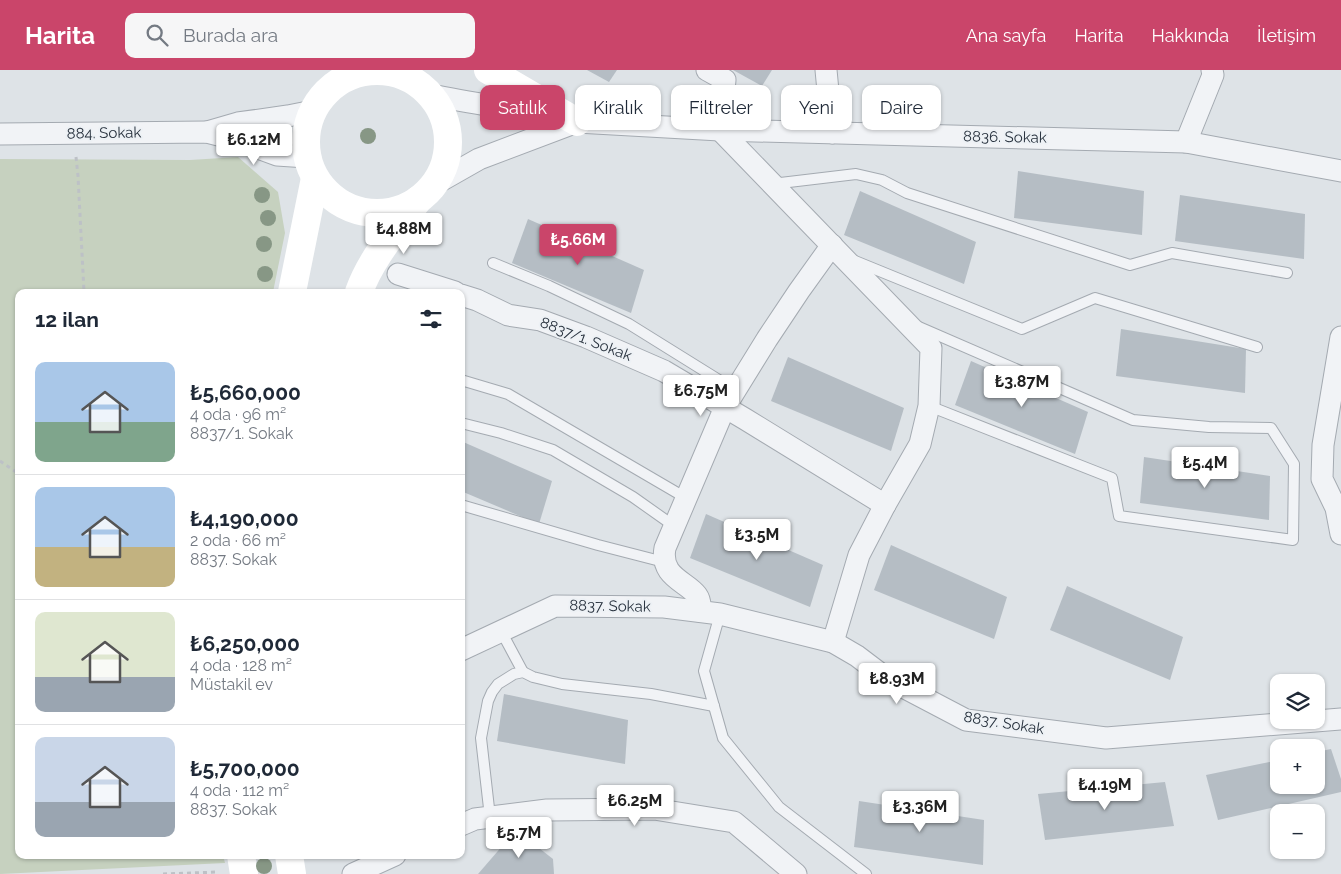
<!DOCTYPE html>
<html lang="tr">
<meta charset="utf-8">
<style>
:root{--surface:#fff;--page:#f6f6f7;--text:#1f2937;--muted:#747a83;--line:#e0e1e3;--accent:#ca456a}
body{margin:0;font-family:Raleway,sans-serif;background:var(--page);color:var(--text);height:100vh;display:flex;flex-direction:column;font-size:19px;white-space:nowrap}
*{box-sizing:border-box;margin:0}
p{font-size:16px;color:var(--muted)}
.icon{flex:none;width:28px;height:28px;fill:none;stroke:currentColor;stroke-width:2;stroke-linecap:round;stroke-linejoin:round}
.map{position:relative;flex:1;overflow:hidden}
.sheet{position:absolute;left:15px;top:219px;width:450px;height:570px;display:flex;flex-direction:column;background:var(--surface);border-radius:10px;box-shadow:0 1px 4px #0004}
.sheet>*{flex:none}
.hud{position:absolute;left:480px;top:15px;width:475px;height:45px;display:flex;gap:10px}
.tools{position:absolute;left:1270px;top:604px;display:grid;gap:10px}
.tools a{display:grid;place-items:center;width:55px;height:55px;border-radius:10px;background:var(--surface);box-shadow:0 1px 4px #0004;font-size:25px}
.price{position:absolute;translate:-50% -42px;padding:0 11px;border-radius:5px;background:#fff;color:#222;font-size:16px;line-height:32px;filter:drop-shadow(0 1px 2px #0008)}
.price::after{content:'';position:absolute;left:50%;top:30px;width:15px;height:11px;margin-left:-8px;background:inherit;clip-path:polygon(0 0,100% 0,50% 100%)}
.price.selected{background:var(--accent);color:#fff}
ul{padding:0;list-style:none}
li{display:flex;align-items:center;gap:15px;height:125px;padding:0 20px}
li+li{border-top:1px solid var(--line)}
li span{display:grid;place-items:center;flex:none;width:140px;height:100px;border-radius:10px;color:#555}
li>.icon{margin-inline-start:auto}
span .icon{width:60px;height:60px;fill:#fffc;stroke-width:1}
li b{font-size:21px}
h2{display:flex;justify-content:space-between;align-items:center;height:60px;padding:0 20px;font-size:21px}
.pill{padding:0 18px;border-radius:10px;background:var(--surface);box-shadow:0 1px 4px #0004;font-size:18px;line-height:45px}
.pill.selected{background:var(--accent);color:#fff}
header{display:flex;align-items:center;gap:30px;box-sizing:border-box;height:70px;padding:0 25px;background:var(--accent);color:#fff}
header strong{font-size:24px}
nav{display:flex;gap:28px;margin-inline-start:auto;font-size:18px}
.search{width:350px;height:45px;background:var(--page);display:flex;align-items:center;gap:12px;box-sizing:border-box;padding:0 18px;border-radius:10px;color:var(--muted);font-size:19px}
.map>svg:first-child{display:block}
.green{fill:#c6d1bf}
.building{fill:#b5bdc4}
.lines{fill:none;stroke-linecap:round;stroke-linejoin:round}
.lane-casing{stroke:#a4aab1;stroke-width:12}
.street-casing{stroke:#a4aab1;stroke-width:23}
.path{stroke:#bdc1c6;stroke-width:3;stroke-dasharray:4 4;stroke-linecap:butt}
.lane{stroke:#f1f3f6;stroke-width:10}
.street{stroke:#f1f3f6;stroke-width:21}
.secondary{stroke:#fff;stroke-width:28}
.tree{fill:#879785}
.labels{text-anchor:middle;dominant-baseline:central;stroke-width:4;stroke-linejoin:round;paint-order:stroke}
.street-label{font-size:15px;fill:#28323e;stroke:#edf1f5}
</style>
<header>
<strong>Harita</strong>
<div class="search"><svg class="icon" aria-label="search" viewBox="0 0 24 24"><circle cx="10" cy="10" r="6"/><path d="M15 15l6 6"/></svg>Burada ara</div>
<nav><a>Ana sayfa</a><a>Harita</a><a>Hakkında</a><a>İletişim</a></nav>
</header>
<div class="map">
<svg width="1341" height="804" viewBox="0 0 1341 804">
<rect width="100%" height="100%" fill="#dee3e7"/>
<path class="green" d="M238,87L278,122L285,163L273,222H19V785H223L225,793L0,804V89L190,90Z"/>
<g class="building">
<path d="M587,0H617L609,12Z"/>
<path d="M733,0H772L762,16Z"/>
<path d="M1018,101L1144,121L1142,165L1014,148Z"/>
<path d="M860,121L976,172L964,214L844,165Z"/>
<path d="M1180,125L1305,144L1304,189L1175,171Z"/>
<path d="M528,149L644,200L631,243L512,193Z"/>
<path d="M1121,259L1246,279L1245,323L1116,306Z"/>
<path d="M788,287L904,338L891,381L771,331Z"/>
<path d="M971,291L1088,342L1075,384L955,335Z"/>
<path d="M461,371L552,411L539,454L461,421Z"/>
<path d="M1144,387L1270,406L1269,450L1140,433Z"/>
<path d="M706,444L823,495L810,537L690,488Z"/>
<path d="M891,475L1007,527L994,569L874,520Z"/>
<path d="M1067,516L1183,567L1170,610L1050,560Z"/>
<path d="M504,624L628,650L625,694L497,671Z"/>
<path d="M1331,679L1341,709V722L1218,750L1206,705L1279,690V715H1316V682Z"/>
<path d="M1165,712L1174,756L1045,770L1038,724Z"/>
<path d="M859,731L984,750L983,795L854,777Z"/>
<path d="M516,760L553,789L554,804H478Z"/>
</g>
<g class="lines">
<g class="lane-casing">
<g id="lane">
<path d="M772,114L856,104L882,110L907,123L1130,195L1172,183L1287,203"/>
<path d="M855,191L1022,259L1095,228L1257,277"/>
<path d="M493,193L549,216L629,254L735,320"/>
<path d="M919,257L1133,350L1209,357L1271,358L1294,394L1293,470L1119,446L1112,408L929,336"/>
<path d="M461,310L508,324L686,428"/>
<path d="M461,353L501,363L553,380L633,427L674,456"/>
<path d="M461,435L598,475L664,492"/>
<path d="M720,544L704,601L723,668L779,737L866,804"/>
<path d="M501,561L523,602"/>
<path d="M490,747L481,668L488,631L492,622L498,614L514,604L523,602L533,607L562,614L651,624L714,636"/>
</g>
</g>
<g class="street-casing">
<g id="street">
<path d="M707,0L725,10L720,60L931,278L929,336L920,374L885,435L859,485L833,572"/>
<path d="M826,0L832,63"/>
<path d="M432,25C480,35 529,41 577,52L479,89L435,114"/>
<path d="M577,52L720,60L1186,72L1341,101"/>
<path d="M207,62L238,53L288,46L313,41"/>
<path d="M0,64L207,62L234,69L277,85L307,87"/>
<path d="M1186,72L1213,5L1212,0"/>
<path d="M398,204L455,222"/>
<path d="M461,225L477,230L508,245L540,250L586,267L664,301L745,349L885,435"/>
<path d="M1341,267L1323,375L1322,409L1336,438L1341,464"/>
<path d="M699,541C707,512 658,516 665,478L725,337L767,269L799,221L832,175"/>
<path d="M461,580L555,536L664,537L720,544L833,572L857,586L886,608L966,650L1106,668L1341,649"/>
<path d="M461,755L475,749L547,740L654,739L734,752L796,804"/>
<path d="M353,804L395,785"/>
</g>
</g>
<g class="path">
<path d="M76,87L78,106L84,222"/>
<path d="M0,391L19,404"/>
<path d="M163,804L218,802"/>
</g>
<use href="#lane" class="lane"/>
<use href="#street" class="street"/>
<g class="secondary">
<path d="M488,0L577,52"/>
<circle cx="377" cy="72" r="71"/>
<path d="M292,222L315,108"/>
<path d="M359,222C371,188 397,159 418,130"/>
<path d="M241,785L244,804"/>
<path d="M289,785L292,804"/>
</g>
</g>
<g class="tree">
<circle cx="368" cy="66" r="8"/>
<circle cx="262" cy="125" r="8"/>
<circle cx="268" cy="148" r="8"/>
<circle cx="264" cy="174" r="8"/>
<circle cx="265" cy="204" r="8"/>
<circle cx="264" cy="796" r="8"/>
</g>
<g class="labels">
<g class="street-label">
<text transform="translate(104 63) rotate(-1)">884. Sokak</text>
<text transform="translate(1005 67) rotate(1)">8836. Sokak</text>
<text transform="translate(586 269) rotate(21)">8837/1. Sokak</text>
<text transform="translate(610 536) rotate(1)">8837. Sokak</text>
<text transform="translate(1004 653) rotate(9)">8837. Sokak</text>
</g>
</g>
</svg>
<div class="tools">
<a><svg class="icon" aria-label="layers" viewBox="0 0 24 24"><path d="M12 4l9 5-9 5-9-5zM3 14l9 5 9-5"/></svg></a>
<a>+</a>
<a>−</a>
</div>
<b class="price" style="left:254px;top:96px">₺6.12M</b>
<b class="price" style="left:404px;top:185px">₺4.88M</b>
<b class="price selected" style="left:578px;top:196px">₺5.66M</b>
<b class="price" style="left:1022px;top:338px">₺3.87M</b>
<b class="price" style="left:701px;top:347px">₺6.75M</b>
<b class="price" style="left:1205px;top:419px">₺5.4M</b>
<b class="price" style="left:757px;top:491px">₺3.5M</b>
<b class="price" style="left:897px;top:635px">₺8.93M</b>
<b class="price" style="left:1105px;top:741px">₺4.19M</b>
<b class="price" style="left:635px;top:757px">₺6.25M</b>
<b class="price" style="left:920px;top:763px">₺3.36M</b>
<b class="price" style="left:519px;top:789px">₺5.7M</b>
<div class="hud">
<a class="pill selected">Satılık</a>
<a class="pill">Kiralık</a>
<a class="pill">Filtreler</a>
<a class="pill">Yeni</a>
<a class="pill">Daire</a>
</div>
<section class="sheet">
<h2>12 ilan<svg class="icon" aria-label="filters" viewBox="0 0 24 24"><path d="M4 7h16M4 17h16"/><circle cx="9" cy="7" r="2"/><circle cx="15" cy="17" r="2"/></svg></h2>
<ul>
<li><span style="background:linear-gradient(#a9c7e8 60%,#7fa58c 0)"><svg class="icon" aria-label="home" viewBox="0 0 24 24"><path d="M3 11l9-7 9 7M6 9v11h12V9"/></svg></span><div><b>₺5,660,000</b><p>4 oda · 96 m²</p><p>8837/1. Sokak</p></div></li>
<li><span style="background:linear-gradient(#a9c7e8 60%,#c2b280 0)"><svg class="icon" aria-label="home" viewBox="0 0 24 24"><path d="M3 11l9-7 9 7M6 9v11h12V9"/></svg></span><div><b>₺4,190,000</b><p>2 oda · 66 m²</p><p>8837. Sokak</p></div></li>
<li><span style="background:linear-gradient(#dfe7d0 65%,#9aa5b1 0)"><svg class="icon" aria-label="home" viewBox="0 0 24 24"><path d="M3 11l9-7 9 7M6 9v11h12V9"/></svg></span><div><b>₺6,250,000</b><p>4 oda · 128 m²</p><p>Müstakil ev</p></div></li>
<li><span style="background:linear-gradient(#c9d6e8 65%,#9aa5b1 0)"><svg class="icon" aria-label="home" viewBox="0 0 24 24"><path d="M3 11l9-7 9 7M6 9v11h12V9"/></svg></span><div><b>₺5,700,000</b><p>4 oda · 112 m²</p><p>8837. Sokak</p></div></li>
</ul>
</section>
</div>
